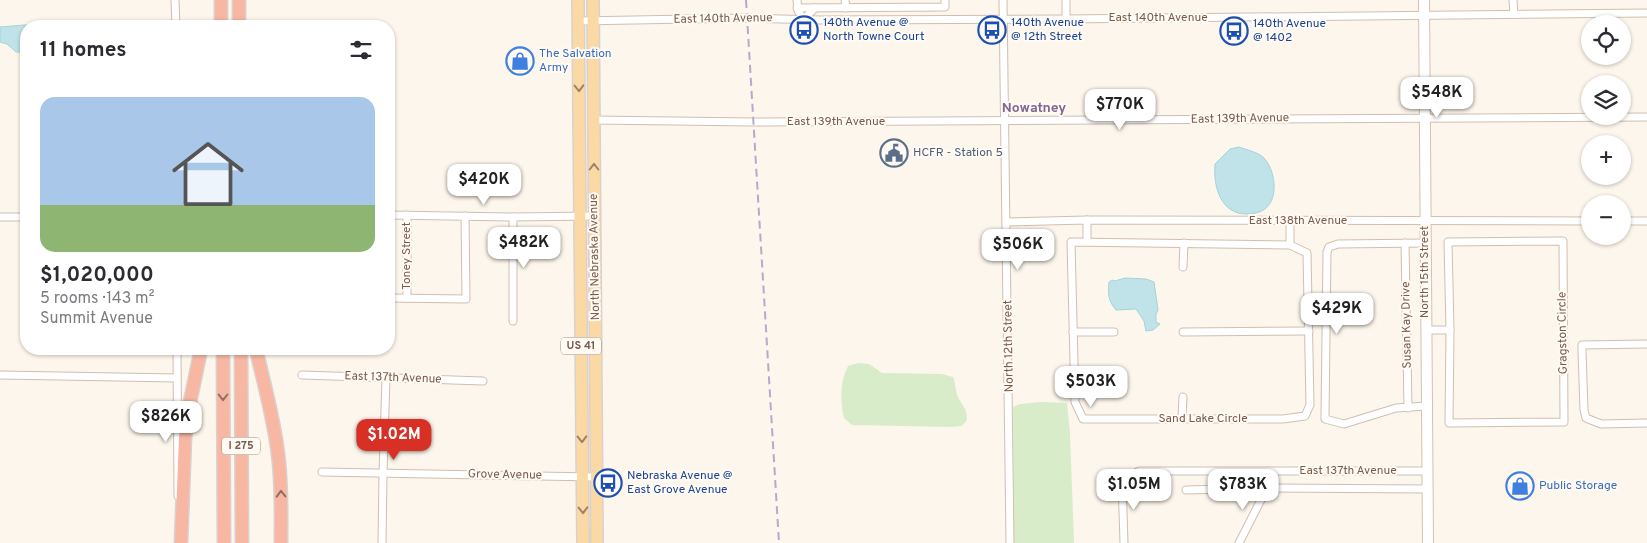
<!DOCTYPE html>
<meta charset="utf-8">
<style>
:root{--surface:#fff;--page:#f2f2f3;--text:#2b2b33;--muted:#7c7c81;--line:#e1e1e2;--accent:#d93025}
body{margin:0;font-family:Overpass,sans-serif;background:var(--page);color:var(--text);height:100vh;display:flex;flex-direction:column;font-size:19px;white-space:nowrap}
*{box-sizing:border-box;margin:0}
p{font-size:16px;color:var(--muted)}
.icon{flex:none;width:28px;height:28px;fill:none;stroke:currentColor;stroke-width:2;stroke-linecap:round;stroke-linejoin:round}
.map{position:relative;flex:1;overflow:hidden}
.details{position:absolute;left:20px;top:20px;width:375px;height:335px;display:flex;flex-direction:column;background:var(--surface);border-radius:20px;box-shadow:0 1px 4px #0004}
.details>*{flex:none}
.controls{position:absolute;left:1581px;top:15px;display:grid;gap:10px}
.controls a{display:grid;place-items:center;width:50px;height:50px;border-radius:50%;background:var(--surface);box-shadow:0 1px 4px #0004;font-size:25px}
.price{position:absolute;translate:-50% -42px;padding:0 11px;border-radius:10px;background:#fff;color:#222;font-size:16px;line-height:32px;filter:drop-shadow(0 1px 2px #0008)}
.price::after{content:'';position:absolute;left:50%;top:30px;width:15px;height:11px;margin-left:-8px;background:inherit;clip-path:polygon(0 0,100% 0,50% 100%)}
.price.selected{background:var(--accent);color:#fff}
ul{padding:0;list-style:none}
li{display:grid;align-content:center;gap:10px;height:265px;padding:0 20px}
li+li{border-top:1px solid var(--line)}
li span{display:grid;place-items:center;height:155px;border-radius:15px;color:#555}
li>.icon{margin-inline-start:auto}
span .icon{width:90px;height:90px;fill:#fffc;stroke-width:1}
li b{font-size:21px}
h2{display:flex;justify-content:space-between;align-items:center;height:60px;padding:0 20px;font-size:21px}
.map>svg:first-child{display:block}
.green{fill:#d8ecc9}
.water{fill:#bfe3e8;stroke:#a5d3da}
.lines{fill:none;stroke-linecap:round;stroke-linejoin:round}
.street-casing{stroke:#d1beb0;stroke-width:9}
.secondary-casing{stroke:#d6c0b0;stroke-width:12}
.primary-casing{stroke:#dad1cd;stroke-width:14}
.highway-casing{stroke:#dad1cd;stroke-width:15}
.street{stroke:#fff;stroke-width:7}
.secondary{stroke:#fff;stroke-width:10}
.primary{stroke:#fbd9a5;stroke-width:11}
.highway{stroke:#f7b7a3;stroke-width:12}
.rail{stroke:#b9a8c9;stroke-width:2;stroke-dasharray:8 5;stroke-linecap:butt}
.oneway{stroke:#a18267}
.oneway2{stroke:#936e5e}
.labels{text-anchor:middle;dominant-baseline:central;stroke-width:4;stroke-linejoin:round;paint-order:stroke}
.shield{fill:#fffaf3;stroke:#a28b7f;stroke-width:1}
.shield-label{font-size:11px;font-weight:bold;fill:#7a5c4d}
.street-label{font-size:12px;fill:#7a5c4d;stroke:#fffaf3}
.transit-label{font-size:12px;fill:#164399;stroke:#fffaf3;text-anchor:start}
.shop-label{font-size:12px;fill:#366cbe;stroke:#fffaf3;text-anchor:start}
.service-label{font-size:12px;fill:#4e5e75;stroke:#fffaf3;text-anchor:start}
.neighbourhood-label{font-size:14px;font-weight:bold;fill:#846695;stroke:#fffaf3}
</style>
<div class="map">
<svg width="1647" height="543" viewBox="0 0 1647 543">
<rect width="100%" height="100%" fill="#fdf6ec"/>
<g class="green">
<path d="M858,363L869,364L882,373L942,374L953,377C956,384 955,391 958,397C963,407 967,408 967,420L962,426L951,427L852,425L844,418C840,401 840,381 848,366Z"/>
<path d="M1041,402L1067,403L1070,433L1074,543H1014L1013,407L1020,404Z"/>
</g>
<g class="water">
<path d="M24,25L40,26H26V52H16L7,44L0,42V27Z"/>
<path d="M1239,147C1247,150 1258,152 1264,158C1275,170 1279,197 1266,208C1262,212 1254,214 1248,214C1221,215 1213,187 1215,164L1230,149Z"/>
<path d="M1125,278L1146,279L1154,282L1158,310L1156,314V322L1160,324L1153,330L1146,331L1144,321L1136,309L1116,310C1108,300 1108,296 1109,282L1112,280L1115,281Z"/>
</g>
<g class="lines">
<g class="street-casing">
<g id="street">
<path d="M175,0L176,26"/>
<path d="M797,0L798,11L804,19L815,8"/>
<path d="M845,0L846,8"/>
<path d="M1003,0L1010,543"/>
<path d="M1066,0V19"/>
<path d="M1513,0L1514,14"/>
<path d="M797,8L945,7V0"/>
<path d="M578,21L747,18L819,20L1066,19L1647,13"/>
<path d="M594,120L753,122L1647,117"/>
<path d="M389,215L513,217L594,216"/>
<path d="M407,215V298"/>
<path d="M0,217H26"/>
<path d="M513,217V321"/>
<path d="M1290,221V245"/>
<path d="M1622,221H1647"/>
<path d="M1007,222L1087,220L1590,221"/>
<path d="M1563,241L1564,422L1449,423L1450,330L1448,242Z"/>
<path d="M1071,242L1290,245L1307,253L1310,405L1305,416L1283,419H1083L1075,402Z"/>
<path d="M1087,242V220"/>
<path d="M1405,243L1408,408"/>
<path d="M1425,243L1338,244L1329,247L1327,252L1325,419L1344,424L1396,408L1426,406"/>
<path d="M1183,267L1184,243"/>
<path d="M389,298L466,299L465,216"/>
<path d="M1426,330H1450"/>
<path d="M1073,332H1114"/>
<path d="M1183,332L1309,331"/>
<path d="M1647,344L1582,345V351L1584,410L1586,418L1601,424L1647,423"/>
<path d="M177,349L178,496"/>
<path d="M0,375L177,378"/>
<path d="M302,375L483,381"/>
<path d="M1182,418L1183,397"/>
<path d="M322,472L597,477"/>
<path d="M1186,490L1267,488L1427,489"/>
<path d="M382,543L383,473L386,378"/>
<path d="M1124,543L1122,480L1139,471H1427"/>
<path d="M1239,543L1267,488"/>
</g>
</g>
<g class="secondary-casing">
<path id="secondary" d="M1424,0L1428,543"/>
</g>
<g class="primary-casing">
<g id="primary">
<path d="M578,0L583,543"/>
<path d="M593,0L597,543"/>
</g>
</g>
<g class="highway-casing">
<g id="highway">
<path d="M221,0V26"/>
<path d="M239,0V26"/>
<path d="M223,349L224,543"/>
<path d="M241,349L242,543"/>
<path d="M256,349C264,384 274,419 278,454C282,484 281,513 281,543"/>
<path d="M181,543L185,437L189,407L201,349"/>
</g>
</g>
<use href="#street" class="street"/>
<use href="#secondary" class="secondary"/>
<use href="#primary" class="primary"/>
<use href="#highway" class="highway"/>
<path class="rail" d="M746,0L779,543"/>
</g>
<defs><path id="oneway-chevron" d="M-2-3.5L2.5 0L-2 3.5" fill="none" stroke-width="1.6" stroke-linecap="round" stroke-linejoin="round" transform="scale(1.25)"/></defs>
<g class="oneway">
<use href="#oneway-chevron" transform="translate(579 88) rotate(89)"/>
<use href="#oneway-chevron" transform="translate(594 167) rotate(-90)"/>
<use href="#oneway-chevron" transform="translate(582 439) rotate(89)"/>
<use href="#oneway-chevron" transform="translate(583 510) rotate(89)"/>
</g>
<g class="oneway2">
<use href="#oneway-chevron" transform="translate(223 397) rotate(90)"/>
<use href="#oneway-chevron" transform="translate(281 494) rotate(-91)"/>
</g>
<defs>
<g id="bus-ring" transform="scale(1.4375)"><circle r="9.5" fill="#fffaf3" stroke="#1a4fb4" stroke-width="1.5"/><path d="M-5-6H5V4H4V6H2V4H-2V6H-4V4H-5ZM-3.5-4V0h7V-4ZM-3.5 1.2v1.5H-2V1.2ZM2 1.2v1.5H3.5V1.2Z" fill="#1a4fb4"/></g>
<g id="shop-ring" transform="scale(1.4375)"><circle r="9.5" fill="#fffaf3" stroke="#3f7fe0" stroke-width="1.5"/><path d="M-5-2.5h2.3a2.7 3.5 0 0 1 5.4 0H5L5.5 6h-11ZM-1.5-2.5h3a1.5 2.3 0 0 0-3 0Z" fill="#3f7fe0"/></g>
<g id="civic-ring" transform="scale(1.4375)"><circle r="9.5" fill="#fffaf3" stroke="#5c6f8a" stroke-width="1.5"/><path d="M-.6-6.5H3V-4.5H.6V-3L4-1V1h2V6H-6V1h2V-1L-.6-3ZM-1.2 2.5V6h2.4V2.5Z" fill="#5c6f8a"/></g>
</defs>
<g fill-rule="evenodd">
<use href="#bus-ring" x="804" y="30"/>
<use href="#bus-ring" x="992" y="30"/>
<use href="#bus-ring" x="1234" y="31"/>
<use href="#shop-ring" x="520" y="61"/>
<use href="#civic-ring" x="894" y="153"/>
<use href="#bus-ring" x="608" y="483"/>
<use href="#shop-ring" x="1520" y="486"/>
</g>
<g class="labels">
<g class="shield">
<rect x="561" y="337.5" width="40" height="17" rx="4"/>
<rect x="222" y="437.5" width="38" height="17" rx="4"/>
</g>
<g class="shield-label">
<text x="581" y="346">US 41</text>
<text x="241" y="446">I 275</text>
</g>
<g class="street-label">
<text x="1158" y="18">East 140th Avenue</text>
<text transform="translate(723 19) rotate(-1)">East 140th Avenue</text>
<text transform="translate(1240 119) rotate(-1)">East 139th Avenue</text>
<text x="836" y="122">East 139th Avenue</text>
<text x="1298" y="221">East 138th Avenue</text>
<text transform="translate(407 256) rotate(-90)">Toney Street</text>
<text transform="translate(595 257) rotate(-91)">North Nebraska Avenue</text>
<text transform="translate(1425 272) rotate(-90)">North 15th Street</text>
<text transform="translate(1407 325) rotate(-91)">Susan Kay Drive</text>
<text transform="translate(1563 333) rotate(-91)">Gragston Circle</text>
<text transform="translate(1009 346) rotate(-91)">North 12th Street</text>
<text transform="translate(393 378) rotate(2)">East 137th Avenue</text>
<text x="1203" y="419">Sand Lake Circle</text>
<text x="1348" y="471">East 137th Avenue</text>
<text transform="translate(505 475) rotate(1)">Grove Avenue</text>
</g>
<g class="transit-label">
<text x="823" y="23">140th Avenue @<tspan x="823" dy="14">North Towne Court</tspan></text>
<text x="1011" y="23">140th Avenue<tspan x="1011" dy="14">@ 12th Street</tspan></text>
<text x="1253" y="24">140th Avenue<tspan x="1253" dy="14">@ 1402</tspan></text>
<text x="627" y="476">Nebraska Avenue @<tspan x="627" dy="14">East Grove Avenue</tspan></text>
</g>
<g class="shop-label">
<text x="539" y="54">The Salvation<tspan x="539" dy="14">Army</tspan></text>
<text x="1539" y="486">Public Storage</text>
</g>
<g class="service-label">
<text x="913" y="153">HCFR - Station 5</text>
</g>
<g class="neighbourhood-label">
<text x="1034" y="108">Nowatney</text>
</g>
</g>
</svg>
<div class="controls">
<a><svg class="icon" aria-label="locate" viewBox="0 0 24 24"><circle cx="12" cy="12" r="6"/><path d="M12 2v4M12 18v4M2 12h4M18 12h4"/></svg></a>
<a><svg class="icon" aria-label="layers" viewBox="0 0 24 24"><path d="M12 4l9 5-9 5-9-5zM3 14l9 5 9-5"/></svg></a>
<a>+</a>
<a>−</a>
</div>
<b class="price" style="left:1437px;top:119px">$548K</b>
<b class="price" style="left:1120px;top:131px">$770K</b>
<b class="price" style="left:484px;top:206px">$420K</b>
<b class="price" style="left:524px;top:269px">$482K</b>
<b class="price" style="left:1018px;top:271px">$506K</b>
<b class="price" style="left:1337px;top:335px">$429K</b>
<b class="price" style="left:1091px;top:408px">$503K</b>
<b class="price" style="left:166px;top:443px">$826K</b>
<b class="price selected" style="left:394px;top:461px">$1.02M</b>
<b class="price" style="left:1134px;top:511px">$1.05M</b>
<b class="price" style="left:1243px;top:511px">$783K</b>
<section class="details">
<h2>11 homes<svg class="icon" aria-label="filters" viewBox="0 0 24 24"><path d="M4 7h16M4 17h16"/><circle cx="9" cy="7" r="2"/><circle cx="15" cy="17" r="2"/></svg></h2>
<ul>
<li><span style="background:linear-gradient(#a9c7e8 70%,#8fb573 0)"><svg class="icon" aria-label="home" viewBox="0 0 24 24"><path d="M3 11l9-7 9 7M6 9v11h12V9"/></svg></span><div><b>$1,020,000</b><p>5 rooms · 143 m²</p><p>Summit Avenue</p></div></li>
</ul>
</section>
</div>
